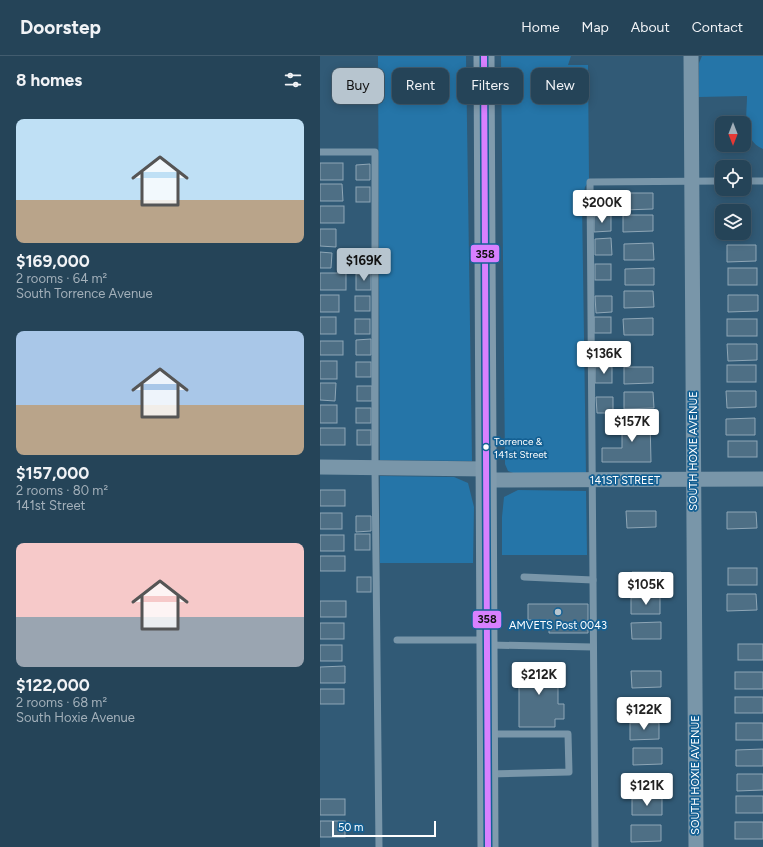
<!DOCTYPE html>
<meta charset="utf-8">
<style>
:root{--surface:#254458;--page:#314e61;--text:#f1f3f6;--muted:#a3b0ba;--line:#425c6e;--accent:#b7c5cf}
body{margin:0;font-family:Figtree,sans-serif;background:var(--page);color:var(--text);height:100vh;display:flex;flex-direction:column;font-size:15px;white-space:nowrap}
*{box-sizing:border-box;margin:0}
p{font-size:13px;color:var(--muted)}
.icon{flex:none;width:22px;height:22px;fill:none;stroke:currentColor;stroke-width:2;stroke-linecap:round;stroke-linejoin:round}
.map{position:relative;flex:1;overflow:hidden}
.panel{display:flex;flex-direction:column;background:var(--surface);width:320px}
.panel>*{flex:none}
.guide{position:absolute;left:12px;top:12px;width:371px;height:36px;display:flex;gap:8px}
.needle{width:26px;rotate:180deg}
.fabs{position:absolute;left:395px;top:60px;display:grid;gap:8px}
.fabs a{display:grid;place-items:center;width:36px;height:36px;border-radius:8px;background:var(--surface);box-shadow:0 2px 10px #0003,0 0 0 1px var(--line);font-size:20px}
.scale{position:absolute;left:12px;bottom:10px;width:104px;box-sizing:border-box;padding-left:4px;border:2px solid #fff;border-top:0;font-size:11px;line-height:14px;white-space:nowrap;color:#fff;-webkit-text-stroke:3px #146093;paint-order:stroke}
.price{position:absolute;translate:-50% -34px;padding:0 9px;border-radius:4px;background:#fff;color:#222;font-size:13px;line-height:26px;filter:drop-shadow(0 1px 2px #0008)}
.price::after{content:'';position:absolute;left:50%;top:24px;width:12px;height:9px;margin-left:-6px;background:inherit;clip-path:polygon(0 0,100% 0,50% 100%)}
.price.on{background:var(--accent);color:#111}
ul{padding:0;list-style:none}
li{display:grid;align-content:center;gap:8px;height:212px;padding:0 16px}
li span{display:grid;place-items:center;height:124px;border-radius:8px;color:#555}
li>.icon{margin-inline-start:auto}
span .icon{width:72px;height:72px;fill:#fffc;stroke-width:1}
li b{font-size:17px}
h2{display:flex;justify-content:space-between;align-items:center;height:48px;padding:0 16px;font-size:17px}
.chip{padding:0 14px;border-radius:8px;background:var(--surface);box-shadow:0 2px 10px #0003,0 0 0 1px var(--line);font-size:14px;line-height:36px}
.chip.on{background:var(--accent);color:#111}
header{display:flex;align-items:center;gap:24px;box-sizing:border-box;height:56px;padding:0 20px;background:var(--surface);border-bottom:1px solid var(--line)}
header strong{font-size:19px}
nav{display:flex;gap:22px;margin-inline-start:auto;font-size:14px}
main{display:flex;flex:1;min-height:0}
.map>svg:first-child{display:block}
.green{fill:#2575a8}
.building{fill:#4e6f85;stroke:#8ea6b6}
.lines{fill:none;stroke-linecap:round;stroke-linejoin:round}
.service{stroke:#7996a9;stroke-width:7}
.minor{stroke:#7996a9;stroke-width:15}
.secondary{stroke:#809bad;stroke-width:21}
.bus-1-casing{stroke:#146093;stroke-width:9}
.bus-1{stroke:#d880ff;stroke-width:6}
.bus-dot{fill:#fff;stroke:#146093;stroke-width:1.5}
.poi-dot{fill:#b7c5cf;stroke:#146093;stroke-width:1.5}
.labels{text-anchor:middle;dominant-baseline:central;stroke-width:3.5;stroke-linejoin:round;paint-order:stroke}
.bus-label{font-size:10px;fill:#fff;stroke:#146093;text-anchor:start}
.street-label{font-size:11px;fill:#fff;stroke:#146093}
.poi-label{font-size:11px;fill:#fff;stroke:#146093}
.line-badge{stroke:#146093;stroke-width:1.5}
.pale-badge-label{font-size:11px;text-anchor:middle;font-weight:bold;fill:#111}
</style>
<header>
<strong>Doorstep</strong>
<nav><a>Home</a><a>Map</a><a>About</a><a>Contact</a></nav>
</header>
<main>
<section class="panel">
<h2>8 homes<svg class="icon" aria-label="filters" viewBox="0 0 24 24"><path d="M4 7h16M4 17h16"/><circle cx="9" cy="7" r="2"/><circle cx="15" cy="17" r="2"/></svg></h2>
<ul>
<li><span style="background:linear-gradient(#bfe0f5 65%,#b9a48a 0)"><svg class="icon" aria-label="home" viewBox="0 0 24 24"><path d="M3 11l9-7 9 7M6 9v11h12V9"/></svg></span><div><b>$169,000</b><p>2 rooms · 64 m²</p><p>South Torrence Avenue</p></div></li>
<li><span style="background:linear-gradient(#a9c7e8 60%,#b9a48a 0)"><svg class="icon" aria-label="home" viewBox="0 0 24 24"><path d="M3 11l9-7 9 7M6 9v11h12V9"/></svg></span><div><b>$157,000</b><p>2 rooms · 80 m²</p><p>141st Street</p></div></li>
<li><span style="background:linear-gradient(#f6c9c9 60%,#9aa5b1 0)"><svg class="icon" aria-label="home" viewBox="0 0 24 24"><path d="M3 11l9-7 9 7M6 9v11h12V9"/></svg></span><div><b>$122,000</b><p>2 rooms · 68 m²</p><p>South Hoxie Avenue</p></div></li>
</ul>
</section>
<div class="map">
<svg width="443" height="791" viewBox="0 0 443 791">
<rect width="100%" height="100%" fill="#315a76"/>
<g class="green">
<path d="M58,0H146L152,405L60,404Z"/>
<path d="M181,0H251L248,9H268L269,125L265,131L262,146L266,418H196L188,415L185,408Z"/>
<path d="M382,0H443V93C421,83 427,59 427,40L379,41V7Z"/>
<path d="M60,420L134,421L148,427L154,451L153,507H60Z"/>
<path d="M198,434L266,435L267,499H182V461L184,441Z"/>
</g>
<g class="building">
<rect x="0" y="107" width="23" height="17"/>
<path d="M50,108V124H36V109Z"/>
<path d="M0,128H22L23,145H0Z"/>
<rect x="36" y="131" width="14" height="15"/>
<path d="M303,137H333V153L303,154Z"/>
<path d="M274,138H291V154H275Z"/>
<rect x="0" y="150" width="24" height="17"/>
<path d="M291,159V175L274,176V160Z"/>
<path d="M303,159H333V175L303,176Z"/>
<path d="M0,173H16V191L0,190Z"/>
<path d="M291,182L292,199H275V183Z"/>
<path d="M333,187L334,204H304V188Z"/>
<path d="M407,189H436V205L407,206Z"/>
<path d="M35,193H50V208H36Z"/>
<path d="M0,196L12,197L11,212H0Z"/>
<rect x="275" y="208" width="16" height="16"/>
<path d="M334,212V229H305V213Z"/>
<rect x="408" y="212" width="29" height="17"/>
<rect x="0" y="217" width="26" height="17"/>
<rect x="36" y="218" width="15" height="16"/>
<path d="M304,235H333L334,251L304,252Z"/>
<rect x="0" y="239" width="19" height="17"/>
<path d="M408,239H438V255L408,256Z"/>
<rect x="35" y="240" width="15" height="15"/>
<path d="M275,240H292V256L276,257Z"/>
<rect x="0" y="261" width="16" height="17"/>
<rect x="274" y="261" width="17" height="16"/>
<path d="M333,262V279H304L303,263Z"/>
<rect x="35" y="263" width="15" height="15"/>
<rect x="407" y="263" width="30" height="17"/>
<path d="M51,283V299H36V284Z"/>
<rect x="0" y="285" width="23" height="14"/>
<path d="M407,288H437V304L408,305Z"/>
<rect x="0" y="305" width="17" height="18"/>
<rect x="36" y="306" width="15" height="15"/>
<rect x="407" y="309" width="29" height="17"/>
<rect x="275" y="311" width="17" height="16"/>
<path d="M304,311H333V327L304,328Z"/>
<path d="M0,327H16L15,345L0,344Z"/>
<rect x="37" y="330" width="15" height="15"/>
<path d="M406,335H436V351L407,352Z"/>
<path d="M304,336H333L334,352L304,353Z"/>
<path d="M276,341H293V357H277Z"/>
<rect x="0" y="349" width="17" height="18"/>
<rect x="36" y="352" width="15" height="15"/>
<path d="M435,362V379H406V363Z"/>
<path d="M302,363H330L331,406H282V392H302Z"/>
<rect x="0" y="372" width="25" height="17"/>
<rect x="37" y="374" width="14" height="15"/>
<rect x="408" y="385" width="29" height="16"/>
<rect x="0" y="434" width="25" height="16"/>
<path d="M306,455H336V471L307,472Z"/>
<path d="M407,456H436L437,472L407,473Z"/>
<rect x="0" y="457" width="22" height="16"/>
<path d="M36,460H51V475L36,476Z"/>
<rect x="35" y="478" width="15" height="16"/>
<rect x="0" y="479" width="24" height="16"/>
<rect x="0" y="500" width="25" height="15"/>
<rect x="408" y="512" width="29" height="17"/>
<path d="M312,516H341L342,532L312,533Z"/>
<rect x="37" y="521" width="14" height="15"/>
<path d="M407,538H436L437,554L407,555Z"/>
<path d="M340,541V558H311V542Z"/>
<rect x="0" y="545" width="26" height="16"/>
<path d="M208,548H268V577H229V564H208Z"/>
<path d="M341,566V583H312L311,567Z"/>
<rect x="0" y="567" width="24" height="16"/>
<rect x="418" y="588" width="25" height="16"/>
<rect x="0" y="589" width="22" height="16"/>
<path d="M199,609H238V648H244V663H235V671H199Z"/>
<path d="M25,610V627H0V611Z"/>
<path d="M311,615H341V631L312,632Z"/>
<rect x="415" y="616" width="28" height="17"/>
<rect x="0" y="633" width="24" height="15"/>
<rect x="415" y="641" width="28" height="16"/>
<path d="M310,667H339V683L310,684Z"/>
<rect x="416" y="667" width="27" height="17"/>
<path d="M313,692H342V708L313,709Z"/>
<path d="M443,693V710H416V694Z"/>
<path d="M417,718H443V734L417,735Z"/>
<rect x="313" y="719" width="30" height="17"/>
<rect x="416" y="740" width="27" height="17"/>
<path d="M342,742V759H312V743Z"/>
<rect x="0" y="743" width="25" height="16"/>
<rect x="0" y="765" width="25" height="16"/>
<rect x="415" y="766" width="28" height="17"/>
<path d="M311,769H341V785L311,786Z"/>
</g>
<g class="lines">
<g class="service">
<path d="M0,96H55V412L59,791"/>
<path d="M424,125H443"/>
<path d="M204,521L273,524"/>
<path d="M77,584H165"/>
<path d="M170,589L273,591"/>
<path d="M169,718L249,716L248,678H170"/>
<path d="M275,791L270,126L402,125"/>
</g>
<g class="minor">
<path d="M371,0L376,791"/>
<path d="M0,411L166,413"/>
<path d="M166,424L443,423"/>
</g>
<path class="secondary" d="M164,0L168,791"/>
<g class="bus-1-casing">
<path id="bus-1" d="M164,0L168,791"/>
</g>
<use href="#bus-1" class="bus-1"/>
</g>
<circle class="bus-dot" cx="166" cy="391" r="3.5"/>
<circle class="poi-dot" cx="238" cy="556" r="4"/>
<g class="labels">
<g class="bus-label">
<text x="174" y="385">Torrence &amp;<tspan x="174" dy="13">141st Street</tspan></text>
</g>
<g class="street-label">
<text transform="translate(373 395) rotate(-90)">SOUTH HOXIE AVENUE</text>
<text x="305" y="424">141ST STREET</text>
<text transform="translate(375 719) rotate(-90)">SOUTH HOXIE AVENUE</text>
</g>
<g class="poi-label">
<text x="238" y="569">AMVETS Post 0043</text>
</g>
</g>
<g class="line-badge">
<rect x="150" y="188" width="30" height="19" rx="4" fill="#d880ff"/>
<rect x="152" y="554" width="30" height="19" rx="4" fill="#d880ff"/>
</g>
<g class="pale-badge-label">
<text x="165" y="202">358</text>
<text x="167" y="567">358</text>
</g>
</svg>
<div class="fabs">
<a><svg class="needle" viewBox="-14 -14 28 28"><path d="M0-13l5 13h-10z" fill="#e53935"/><path d="M0 13l5-13h-10z" fill="#a3b0ba"/></svg></a>
<a><svg class="icon" aria-label="locate" viewBox="0 0 24 24"><circle cx="12" cy="12" r="6"/><path d="M12 2v4M12 18v4M2 12h4M18 12h4"/></svg></a>
<a><svg class="icon" aria-label="layers" viewBox="0 0 24 24"><path d="M12 4l9 5-9 5-9-5zM3 14l9 5 9-5"/></svg></a>
</div>
<div class="scale">50 m</div>
<b class="price" style="left:282px;top:168px">$200K</b>
<b class="price on" style="left:44px;top:226px">$169K</b>
<b class="price" style="left:284px;top:319px">$136K</b>
<b class="price" style="left:312px;top:387px">$157K</b>
<b class="price" style="left:326px;top:550px">$105K</b>
<b class="price" style="left:219px;top:640px">$212K</b>
<b class="price" style="left:324px;top:675px">$122K</b>
<b class="price" style="left:327px;top:751px">$121K</b>
<div class="guide">
<a class="chip on">Buy</a>
<a class="chip">Rent</a>
<a class="chip">Filters</a>
<a class="chip">New</a>
</div>
</div>
</main>
